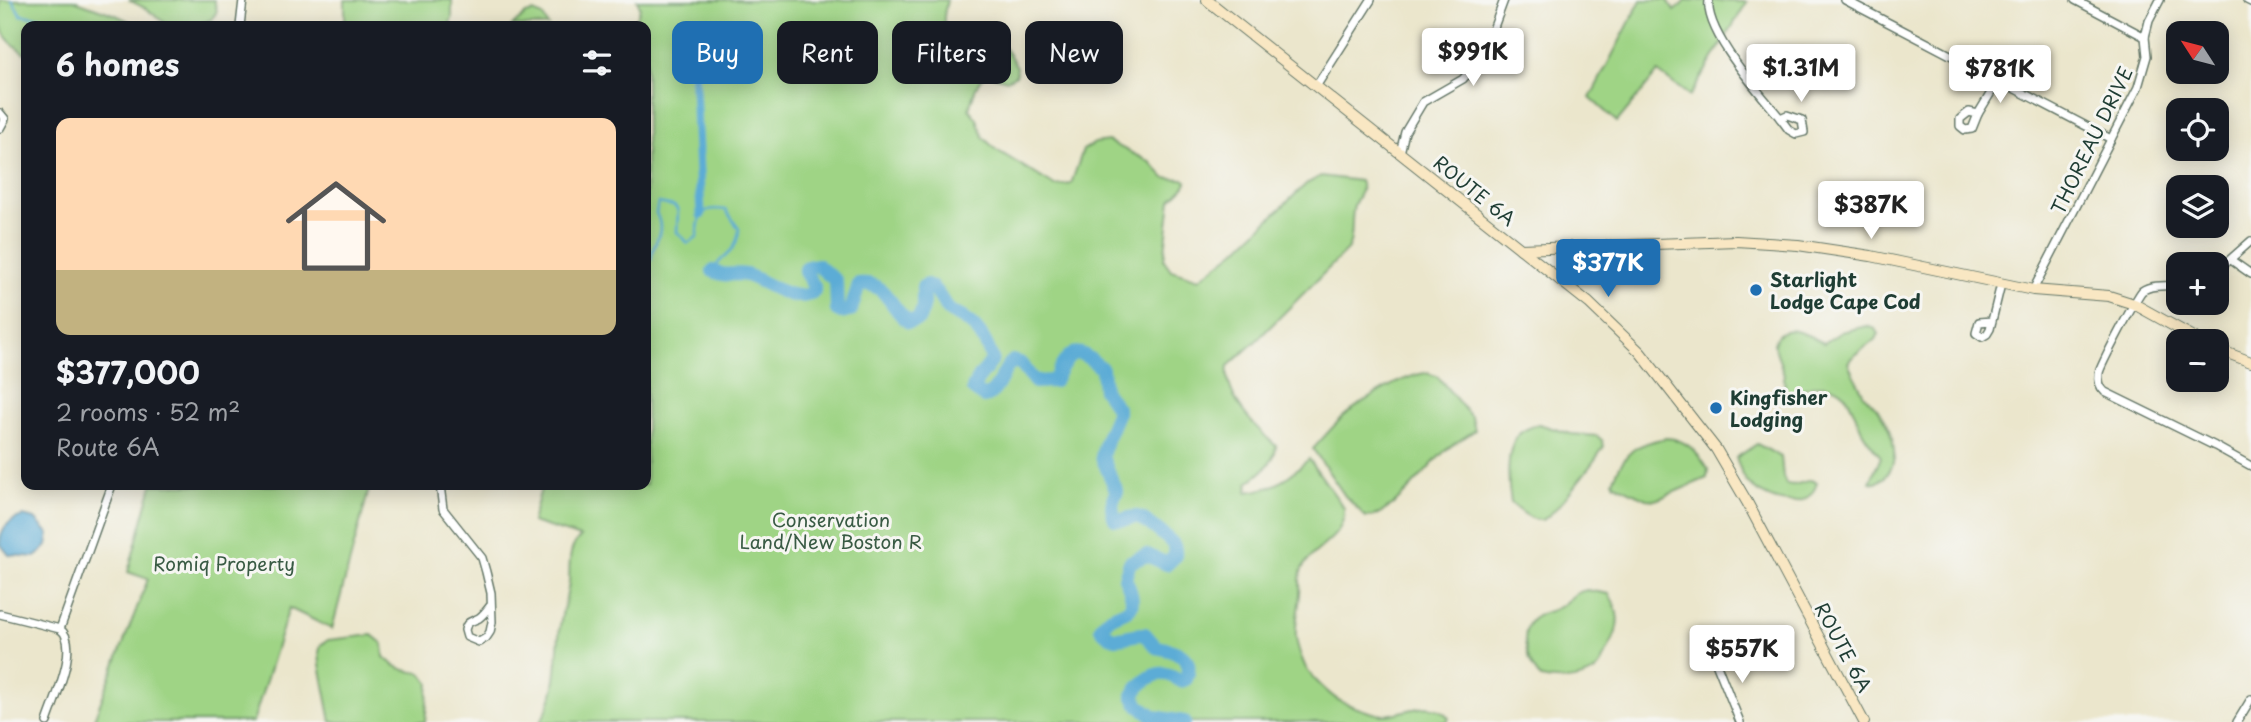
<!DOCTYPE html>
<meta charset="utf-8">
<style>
:root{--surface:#171b24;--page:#20242c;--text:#f1f3f6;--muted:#9ea1a6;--line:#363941;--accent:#1f6fb2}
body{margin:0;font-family:"Playpen Sans",sans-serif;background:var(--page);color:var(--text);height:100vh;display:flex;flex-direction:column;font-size:26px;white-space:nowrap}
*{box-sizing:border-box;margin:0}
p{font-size:23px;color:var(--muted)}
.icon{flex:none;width:38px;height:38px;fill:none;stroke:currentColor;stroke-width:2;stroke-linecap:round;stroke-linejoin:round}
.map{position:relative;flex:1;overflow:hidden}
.sheet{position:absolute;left:21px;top:21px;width:630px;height:469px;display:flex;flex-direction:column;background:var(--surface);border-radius:14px;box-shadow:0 4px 18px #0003}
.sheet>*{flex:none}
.top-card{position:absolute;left:672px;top:21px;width:665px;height:63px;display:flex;gap:14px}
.needle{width:46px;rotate:306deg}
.fabs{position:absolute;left:2166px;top:21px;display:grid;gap:14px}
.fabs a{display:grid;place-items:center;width:63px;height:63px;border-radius:14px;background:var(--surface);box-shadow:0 4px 18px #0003;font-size:35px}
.price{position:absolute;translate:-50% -60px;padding:0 16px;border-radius:7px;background:#fff;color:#222;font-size:23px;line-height:46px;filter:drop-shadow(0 2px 4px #0008)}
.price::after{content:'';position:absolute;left:50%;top:42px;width:21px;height:16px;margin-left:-10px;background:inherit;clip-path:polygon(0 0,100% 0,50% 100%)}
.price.on{background:var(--accent);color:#fff}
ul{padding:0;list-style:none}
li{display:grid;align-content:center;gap:14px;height:371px;padding:0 35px}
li+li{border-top:2px solid var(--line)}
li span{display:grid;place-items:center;height:217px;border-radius:14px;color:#555}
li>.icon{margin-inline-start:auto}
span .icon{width:126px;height:126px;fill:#fffc;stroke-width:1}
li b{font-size:30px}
h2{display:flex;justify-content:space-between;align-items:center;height:84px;padding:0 35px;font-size:30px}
.chip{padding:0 24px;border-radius:14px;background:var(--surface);box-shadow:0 4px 18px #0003;font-size:24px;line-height:63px}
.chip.on{background:var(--accent);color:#fff}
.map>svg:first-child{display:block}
.green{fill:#9fd485;stroke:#5f885c;stroke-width:2}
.water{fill:#5cacd6;stroke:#3e7485;stroke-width:2}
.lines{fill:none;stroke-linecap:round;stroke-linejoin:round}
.stream{stroke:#5cacd6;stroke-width:2.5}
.canal{stroke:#5cacd6;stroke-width:9}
.river{stroke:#5cacd6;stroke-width:14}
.minor-casing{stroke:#667869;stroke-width:10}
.secondary-casing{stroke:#667869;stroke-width:12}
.minor{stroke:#fff;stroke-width:7}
.secondary{stroke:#f9e7c3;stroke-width:10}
.poi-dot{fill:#1f6fb2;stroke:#f6f6f2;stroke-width:2.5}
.labels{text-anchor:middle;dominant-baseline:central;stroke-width:6;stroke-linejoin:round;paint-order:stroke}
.street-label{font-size:19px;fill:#1f3d34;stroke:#f6f6f2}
.poi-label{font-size:19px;font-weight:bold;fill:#1f3d34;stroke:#f6f6f2;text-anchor:start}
.park-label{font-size:19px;fill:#395b44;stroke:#f6f6f2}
</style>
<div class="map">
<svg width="2251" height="722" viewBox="0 0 2251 722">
<rect width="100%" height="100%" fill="#f6f6f2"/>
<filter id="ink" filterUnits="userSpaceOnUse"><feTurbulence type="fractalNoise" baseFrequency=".0143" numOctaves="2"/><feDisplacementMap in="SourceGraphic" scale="14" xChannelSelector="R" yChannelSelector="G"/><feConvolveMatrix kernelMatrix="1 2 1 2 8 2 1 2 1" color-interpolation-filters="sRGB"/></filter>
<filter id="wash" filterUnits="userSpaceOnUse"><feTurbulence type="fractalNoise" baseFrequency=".00686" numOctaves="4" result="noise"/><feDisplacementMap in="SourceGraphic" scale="28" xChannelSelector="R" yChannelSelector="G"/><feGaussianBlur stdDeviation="1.57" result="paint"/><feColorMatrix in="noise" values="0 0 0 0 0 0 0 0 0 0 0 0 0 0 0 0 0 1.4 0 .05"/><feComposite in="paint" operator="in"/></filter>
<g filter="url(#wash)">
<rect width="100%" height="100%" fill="#ebe6cc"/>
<g class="green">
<path d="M0,0H74L116,15L139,26H26V54C0,37 0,31 0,0Z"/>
<path d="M129,0H214L217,11L212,19L200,25L169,26L145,8Z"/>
<path d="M345,0H452V19L449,26H345Z"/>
<path d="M637,0H947C946,6 943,16 944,22C946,38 968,29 978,30C996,34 1009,53 1017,67L1016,75L1007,80L987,74C976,80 973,97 969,109L977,119L983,137L995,149L1055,186L1071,184L1083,150L1095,143L1108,141L1150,162L1165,178L1183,179L1187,182L1185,186L1171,200L1164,260L1171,270L1199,279L1240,247L1306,184L1321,176L1360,181C1364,191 1359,194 1355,203C1349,218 1355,234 1348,249L1256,341L1228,366C1224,397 1255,427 1276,446C1275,463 1260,473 1248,483L1247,492C1281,487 1284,480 1309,459L1344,508C1346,538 1316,545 1303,567C1298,575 1301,585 1300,594C1297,628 1290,632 1305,666C1308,674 1326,691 1334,697C1340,703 1376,715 1384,715C1405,714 1433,696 1449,718L1447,722H540C559,694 556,658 560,626C562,611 567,597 569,583C570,567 567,547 581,537L532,522L542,485H646V26H624C633,22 639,17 640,6Z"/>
<path d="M1641,0H1668L1674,11L1687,0L1747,2L1690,96L1658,72L1617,122L1590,98Z"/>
<path d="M533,12L543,16L548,26H512L526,14Z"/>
<path d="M1867,326L1876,329L1879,334C1871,348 1855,349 1848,363C1852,373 1858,383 1863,393C1867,399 1873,404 1878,410C1893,432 1906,467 1876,483L1870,482L1881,457C1874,448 1866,439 1861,429C1852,408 1848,383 1818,385C1806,386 1796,393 1785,396L1784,375L1774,344C1780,318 1809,336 1824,343L1841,332Z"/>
<path d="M1427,373L1438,377L1472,418L1475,430C1465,438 1453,443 1444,452C1426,468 1391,518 1366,517L1345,496L1313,449C1323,438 1333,426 1344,416C1362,401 1403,375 1427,373Z"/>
<path d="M1539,424L1571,434L1597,436L1602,440L1604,446C1597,458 1554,515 1544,519C1534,524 1518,509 1511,503C1508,485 1505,450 1518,435C1523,429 1532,427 1539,424Z"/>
<path d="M1666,438C1687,439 1697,452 1708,469L1707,478L1656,500L1646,499L1615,484L1613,481C1625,451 1635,444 1666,438Z"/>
<path d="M1757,444L1781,457L1783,477L1786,484L1794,485L1811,480L1817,483C1807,515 1765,501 1748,483C1742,476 1739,466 1736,458Z"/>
<path d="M152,485H370L332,629L289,608L253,722H93L148,579L128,572Z"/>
<path d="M1587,590L1609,594C1625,619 1617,635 1603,659C1601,664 1599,669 1594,672C1579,681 1557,682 1541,678C1528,666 1517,632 1534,618C1542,612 1551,612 1559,607C1570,600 1574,592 1587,590Z"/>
<path d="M372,635L383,644L384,657C395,668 405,671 421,673L429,683L425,722H331L320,664L319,652L321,645L328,640Z"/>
</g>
<path class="water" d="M23,516L35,519L49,534L47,546L36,557L9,555L0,544C0,528 9,520 23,516Z"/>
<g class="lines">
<g class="stream">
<path d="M12,0L21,15L45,18L57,26"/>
<path d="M646,261L651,259C654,239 666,233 656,213L658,203L674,206L678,210L677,232L688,243L697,237C699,214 701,206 726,210L739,229C737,255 722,253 713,271"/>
</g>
<path class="canal" d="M693,44L701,215"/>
<path class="river" d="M713,271C728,278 733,272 746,275C764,280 796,307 814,291V286L805,272L807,267L817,265L836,281L837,310L841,312L851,310L859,284C887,280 891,311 909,322L919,319L923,308V287L927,285C939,290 940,301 949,310C953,314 959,315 963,318C978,327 987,343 992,359C988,370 975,378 973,389L984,397C1001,391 1000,371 1013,361L1020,363L1035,382L1054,381C1069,351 1074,343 1102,369L1104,390L1117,408V414L1106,440L1102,457L1117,492C1111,502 1111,508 1115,519C1124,522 1129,516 1137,517C1143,517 1169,539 1173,544C1176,549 1175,551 1175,556L1167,564L1147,555L1130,562L1125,578C1146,623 1114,604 1101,628C1116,647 1125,633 1145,634L1156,647C1173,650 1196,655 1186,679L1181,681C1176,678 1170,674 1165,674C1152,672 1139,685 1133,695L1138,705L1155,717L1184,722"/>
</g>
</g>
<g filter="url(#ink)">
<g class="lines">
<g class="minor-casing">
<g id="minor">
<path d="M1709,0C1704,32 1760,93 1780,118"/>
<path d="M1845,0L2111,139"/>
<path d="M2075,0L2145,37"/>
<path d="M2247,0L2251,2"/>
<path d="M240,26L243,0"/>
<path d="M1317,85L1371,0"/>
<path d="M1969,112L1978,114L1972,129L1965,130L1960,126V119Z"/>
<path d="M0,113L5,119L0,128"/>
<path d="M1978,114L1998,81"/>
<path d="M1787,115L1802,120L1804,132L1796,134L1789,130L1780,118Z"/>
<path d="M1400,153L1405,132L1423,102L1463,79L1484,54L1504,0"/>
<path d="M2231,260L2251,274"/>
<path d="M2217,271L2251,241"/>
<path d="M2179,286C2167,286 2151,284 2142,291C2138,295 2100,366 2099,373C2098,381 2099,387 2105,392L2215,446L2251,466"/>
<path d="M2033,290L2138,87L2147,56L2145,37L2149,21L2160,0"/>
<path d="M1992,321L1979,322L1976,333L1982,337L1987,334L1990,329L2001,284"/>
<path d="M440,485L443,509L482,558L486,572L491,593L492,622L490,632L486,638L479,642L467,637L465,630C467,621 471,622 479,618C483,615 487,610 490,606"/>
<path d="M0,614L60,629"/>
<path d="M1715,660L1740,722"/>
<path d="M47,722C54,700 81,644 60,629L112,485"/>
<path d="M2237,722L2251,699"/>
</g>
</g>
<g class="secondary-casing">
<g id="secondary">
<path d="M1207,0L1589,303L1640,352L1716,449L1747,502L1864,722"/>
<path d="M1521,249L1736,241L1798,245L1871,256L2033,290L2109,296L2134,304L2201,341"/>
<path d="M2217,349L2251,362"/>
</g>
</g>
<use href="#minor" class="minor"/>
<use href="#secondary" class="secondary"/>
</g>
</g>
<g class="poi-dot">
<circle cx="1756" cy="290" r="7"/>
<circle cx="1716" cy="408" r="7"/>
</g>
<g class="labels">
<g class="street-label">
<text transform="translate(2091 140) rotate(-64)">THOREAU DRIVE</text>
<text transform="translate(1475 190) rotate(39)">ROUTE 6A</text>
<text transform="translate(1844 647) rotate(62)">ROUTE 6A</text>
</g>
<g class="poi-label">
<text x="1770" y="279">Starlight<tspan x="1770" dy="22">Lodge Cape Cod</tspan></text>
<text x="1730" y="397">Kingfisher<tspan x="1730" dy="22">Lodging</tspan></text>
</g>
<g class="park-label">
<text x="831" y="519">Conservation<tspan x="831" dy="22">Land/New Boston R</tspan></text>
<text x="224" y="563">Romiq Property</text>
</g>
</g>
</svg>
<div class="fabs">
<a><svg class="needle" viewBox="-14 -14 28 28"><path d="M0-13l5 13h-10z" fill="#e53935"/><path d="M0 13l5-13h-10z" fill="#9ea1a6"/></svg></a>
<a><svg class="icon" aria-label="locate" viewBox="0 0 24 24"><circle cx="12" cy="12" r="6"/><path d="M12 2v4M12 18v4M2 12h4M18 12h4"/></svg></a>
<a><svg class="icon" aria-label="layers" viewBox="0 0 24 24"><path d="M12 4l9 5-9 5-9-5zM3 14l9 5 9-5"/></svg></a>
<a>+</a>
<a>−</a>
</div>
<b class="price" style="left:1473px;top:88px">$991K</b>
<b class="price" style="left:1801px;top:104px">$1.31M</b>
<b class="price" style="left:2000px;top:105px">$781K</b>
<b class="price" style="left:1871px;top:241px">$387K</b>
<b class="price on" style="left:1608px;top:299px">$377K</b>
<b class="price" style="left:1742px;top:685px">$557K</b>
<div class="top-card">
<a class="chip on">Buy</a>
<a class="chip">Rent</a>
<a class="chip">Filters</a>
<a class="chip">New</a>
</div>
<section class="sheet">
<h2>6 homes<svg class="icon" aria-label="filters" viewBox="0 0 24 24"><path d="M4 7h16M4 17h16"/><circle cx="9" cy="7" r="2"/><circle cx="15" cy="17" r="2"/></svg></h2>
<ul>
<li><span style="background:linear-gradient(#ffd9b3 70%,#c2b280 0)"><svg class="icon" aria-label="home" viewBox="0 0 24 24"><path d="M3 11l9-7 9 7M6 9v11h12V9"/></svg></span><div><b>$377,000</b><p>2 rooms · 52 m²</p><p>Route 6A</p></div></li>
</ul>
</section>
</div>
